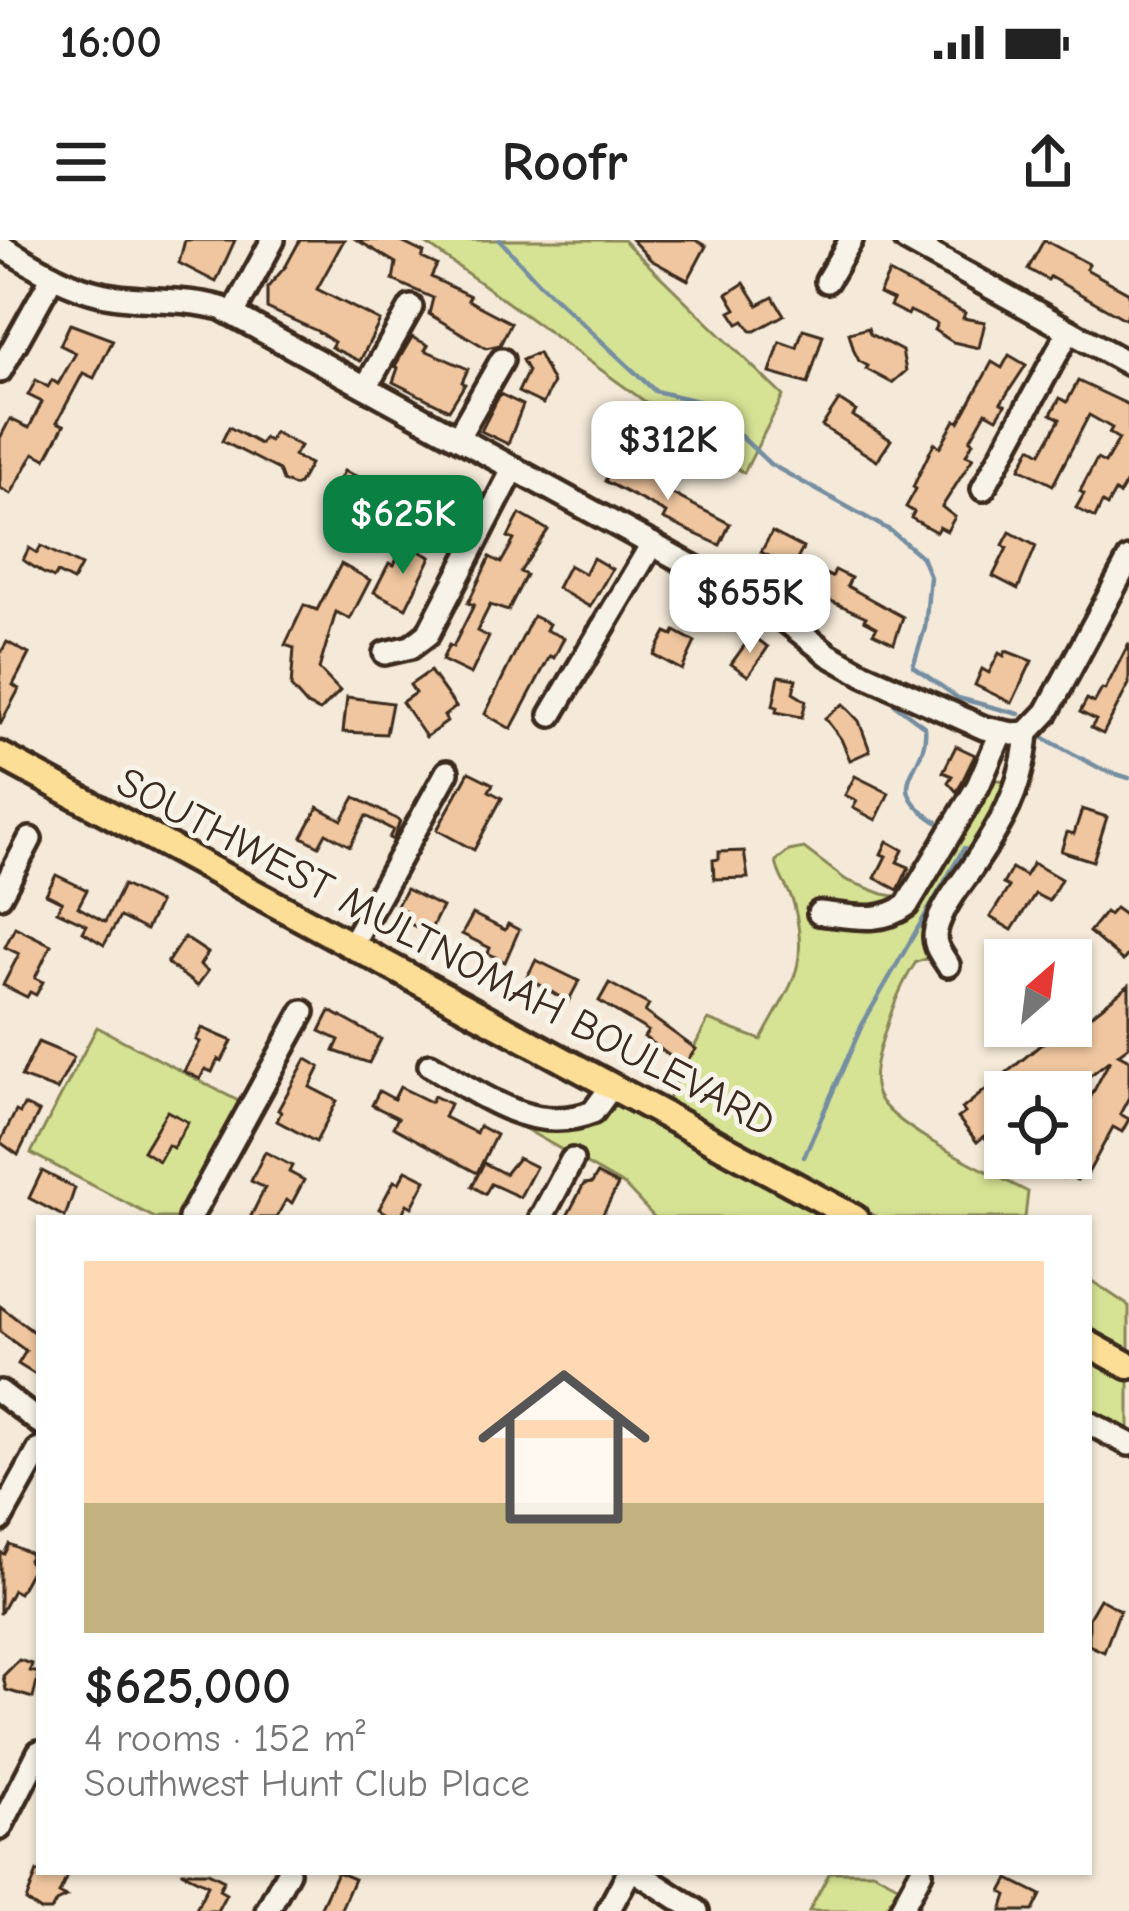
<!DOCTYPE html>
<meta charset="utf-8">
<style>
:root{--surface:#fff;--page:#f6f6f6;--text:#222;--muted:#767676;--line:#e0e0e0;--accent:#0b8043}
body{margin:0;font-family:"Comic Neue",sans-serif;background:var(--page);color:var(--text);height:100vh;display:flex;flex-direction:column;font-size:45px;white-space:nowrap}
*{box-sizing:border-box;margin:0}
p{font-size:39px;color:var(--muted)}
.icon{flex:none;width:66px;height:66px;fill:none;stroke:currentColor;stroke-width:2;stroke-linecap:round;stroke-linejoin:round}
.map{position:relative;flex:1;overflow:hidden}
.drawer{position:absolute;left:36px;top:975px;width:1056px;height:660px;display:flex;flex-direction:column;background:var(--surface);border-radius:0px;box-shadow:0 3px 9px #0004}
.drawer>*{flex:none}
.needle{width:78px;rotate:28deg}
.controls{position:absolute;left:984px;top:699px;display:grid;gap:24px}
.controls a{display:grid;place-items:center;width:108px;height:108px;border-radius:0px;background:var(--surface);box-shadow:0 3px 9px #0004;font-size:60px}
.price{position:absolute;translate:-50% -102px;padding:0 27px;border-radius:24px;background:#fff;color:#222;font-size:39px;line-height:78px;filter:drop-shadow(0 3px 6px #0008)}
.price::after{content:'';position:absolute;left:50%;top:72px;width:36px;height:27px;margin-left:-18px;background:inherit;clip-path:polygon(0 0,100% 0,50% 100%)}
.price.active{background:var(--accent);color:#fff}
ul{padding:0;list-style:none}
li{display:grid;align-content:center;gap:24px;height:636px;padding:0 48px}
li+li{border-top:3px solid var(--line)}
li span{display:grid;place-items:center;height:372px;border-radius:0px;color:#555}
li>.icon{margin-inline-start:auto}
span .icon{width:216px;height:216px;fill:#fffc;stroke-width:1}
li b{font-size:51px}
.status{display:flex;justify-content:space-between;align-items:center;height:84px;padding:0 60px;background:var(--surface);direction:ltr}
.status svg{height:33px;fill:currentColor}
header{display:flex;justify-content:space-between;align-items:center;height:156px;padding:0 48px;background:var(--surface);font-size:54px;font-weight:800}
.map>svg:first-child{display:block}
.green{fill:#d6e294;stroke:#888659;stroke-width:3}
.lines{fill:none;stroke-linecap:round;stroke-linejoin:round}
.stream{stroke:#768ea2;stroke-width:4.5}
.building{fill:#efc69f;stroke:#3b2a1e;stroke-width:3}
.minor-casing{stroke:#3b2a1e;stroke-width:30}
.major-casing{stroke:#3b2a1e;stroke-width:33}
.minor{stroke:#f7f3e8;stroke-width:21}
.major{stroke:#fdde96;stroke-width:24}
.labels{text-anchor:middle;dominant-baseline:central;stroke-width:10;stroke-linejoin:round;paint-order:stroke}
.street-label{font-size:42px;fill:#3b2a1e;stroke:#f7f3e8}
</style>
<div class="status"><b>16:00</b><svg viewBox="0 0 49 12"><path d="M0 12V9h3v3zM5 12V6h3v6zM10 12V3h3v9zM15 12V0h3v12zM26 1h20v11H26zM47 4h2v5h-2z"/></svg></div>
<header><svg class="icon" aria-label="menu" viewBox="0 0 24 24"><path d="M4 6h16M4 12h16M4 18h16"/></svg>Roofr<svg class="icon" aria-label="share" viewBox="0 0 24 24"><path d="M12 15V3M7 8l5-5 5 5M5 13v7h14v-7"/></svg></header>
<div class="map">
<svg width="1129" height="1671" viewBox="0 0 1129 1671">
<rect width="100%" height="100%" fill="#f5ead9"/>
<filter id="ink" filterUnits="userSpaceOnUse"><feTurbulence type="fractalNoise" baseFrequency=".00833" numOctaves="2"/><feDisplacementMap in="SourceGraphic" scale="24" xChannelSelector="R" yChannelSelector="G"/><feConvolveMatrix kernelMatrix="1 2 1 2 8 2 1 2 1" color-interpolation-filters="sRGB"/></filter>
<g filter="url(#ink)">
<g class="green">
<path d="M421,0H623L783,156L744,233Z"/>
<path d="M995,539L1003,541L1008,550L933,717L916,722C902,743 892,768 885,791C879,810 869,837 878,856C893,889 994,934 1028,952L1025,978H879L666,863L708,780L761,800C790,744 810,730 794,665C790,649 778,638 776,621L789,611L804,608L846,640L883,654L917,660L988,541Z"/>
<path d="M97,787L240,862L178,978H155L31,913Z"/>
<path d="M615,863L825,978H655L625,946L520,886L595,877Z"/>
<path d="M1089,1039L1129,1066V1113L1089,1091Z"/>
<path d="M1089,1119L1129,1141V1193L1089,1171Z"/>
<path d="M830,1632H873L907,1650L895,1671H809Z"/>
</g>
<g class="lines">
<g class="stream">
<path d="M500,0L538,42L655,151L706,163L770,224L891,291L922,317L930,337L925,388L913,426L958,458L1019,474"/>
<path d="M894,464L925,487C930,531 875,544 940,584"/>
<path d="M1042,497L1103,530L1129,538"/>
<path d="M804,917L862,785L964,608"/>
</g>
</g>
<g class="building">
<path d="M185,0H235L216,42L179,23Z"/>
<path d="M300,0H344L317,49L380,81L360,121L331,107L334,102L317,91L267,68V48L286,26Z"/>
<path d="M357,0H397L424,13L422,18L437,25L431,37L470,56L468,60L475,64L511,83L500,105L486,108L429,74L433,58L393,40L396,23Z"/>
<path d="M632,0H695L706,6L688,40L651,20Z"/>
<path d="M1044,0L1089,24L1086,29L1129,53V71L1125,79L1050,37L1048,40L1028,29Z"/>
<path d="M889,33L965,73L963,78L985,82L979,108L953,102L934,90L937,84L910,71L908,75L890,66L893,60L879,54Z"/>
<path d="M744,43L758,65L773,57L784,75L755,91H751L744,81L738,84L730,72L736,69L727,54Z"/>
<path d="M70,84L113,100L94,138L83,133L57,182L64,185L46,219L34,213L11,254L0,248V198L10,179L29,188L42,162L28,155L36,140L48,147L52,140L58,144L76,113L60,105Z"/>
<path d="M868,88L870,94L902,111L906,131L892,143L866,129L868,126L859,121L854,111L849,93Z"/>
<path d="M803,89L823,95L808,144L770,133L780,102L797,108Z"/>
<path d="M412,97L428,105L425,110L468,129L462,142L465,144L449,170L393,142L398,128L395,126Z"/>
<path d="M538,113L553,143L543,164L518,152L528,131L522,120Z"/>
<path d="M1009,115L1026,125L1001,163L1005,165L997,178L986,172L970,200L973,202L966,215L973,218L942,267L955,277L947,291L939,287L936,292L911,278L914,272L906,267L916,249L913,247L934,203L940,207L955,180L959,182L992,122L1002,128Z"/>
<path d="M1078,141L1129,165V238L1119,255L1115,252L1107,266L1102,263L1095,278L1076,268L1084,254L1080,251L1097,219L1105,223L1119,199L1109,193L1112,188L1089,175L1053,245L1020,228L1031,207L1041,213L1060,179L1051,174L1060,158L1067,162Z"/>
<path d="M500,154L523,165L508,204L481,191Z"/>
<path d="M839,160L856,171L853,176L891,200L877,221L822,186Z"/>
<path d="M229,187L260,204L264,198L269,201L274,192L300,206L294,216L310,224L299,244L294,246L283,241L279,230L222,201Z"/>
<path d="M623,222L665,244L663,249L730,284L720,305L663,279L666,273L605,241L614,224L620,227Z"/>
<path d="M344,231L382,247L380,251L396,258L386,279L358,265L355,271L339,263L343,256L334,251Z"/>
<path d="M520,274L548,290L520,332L526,335L508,371L490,365L477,391L489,397L471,434L442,420L449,405L453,407L474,365L468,363L490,317L501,323L514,300L508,297Z"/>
<path d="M772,292L803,308L793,328L761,312Z"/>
<path d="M1010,292L1036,306L1018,349L993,336L1007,308L1003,305Z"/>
<path d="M41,306L81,326L73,341L57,333L54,338L43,333L23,320L29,308L37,313Z"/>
<path d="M411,307L431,317L406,368L374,352L389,323L394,325L399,314L406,317Z"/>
<path d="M593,318L612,329L590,367L557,348L569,325L585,334Z"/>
<path d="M341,324L370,340L350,379L336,372L319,429L340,451L320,471L307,465L291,447L294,408L285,405L304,365L317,370Z"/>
<path d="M817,330L832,337L835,330L851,338L847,346L903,377L894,403L873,393L877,387L864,380L866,377L807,350Z"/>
<path d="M533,376L549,384L546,390L564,398L554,418L550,416L511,489L485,474Z"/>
<path d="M675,391L695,402L682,430L654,415L666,392L673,395Z"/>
<path d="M752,395L768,407L748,436L731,424Z"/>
<path d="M7,402L29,414L13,445L19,449L0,485V414Z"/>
<path d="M1129,403V444L1103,494L1091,488L1096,480L1080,472L1087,459L1094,463L1102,449L1105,450Z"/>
<path d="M1006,411L1032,421L1012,463L975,445L982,429L989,433L999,413L1004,416Z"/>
<path d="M430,431L456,467L444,476L447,482L426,497L402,462L415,453L410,445Z"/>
<path d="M779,436L796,439L793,453L806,461L802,477L776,472L777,467L773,466Z"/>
<path d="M347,457L392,463L386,494L343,492Z"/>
<path d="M843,464L859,481L870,511L850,520L841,499L825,478Z"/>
<path d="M956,506L975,515L957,552L948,542L952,536L943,532Z"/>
<path d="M469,532L493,544L489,551L502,558L474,610L437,590Z"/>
<path d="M855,536L889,553L876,580L853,568L857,561L845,555Z"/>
<path d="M355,557L400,581L393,600L389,598L393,590L366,576L350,606L326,593L319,606L302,597L318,567L342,580Z"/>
<path d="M1082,569L1107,577L1093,621L1061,611L1067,592L1074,594Z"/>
<path d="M887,601L903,610L897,622L909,627L898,650L875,638L886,616L881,614Z"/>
<path d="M744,611L748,638L714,639L713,620L719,619V612Z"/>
<path d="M1033,623L1061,639L1049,661L1035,654L1012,690L990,677L1009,647L1003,644L1012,628L1025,636Z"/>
<path d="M56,635L87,650L78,667L105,682L123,645L159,663L146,690L120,677L104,705L83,692L87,685L57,671L62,662L46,654Z"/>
<path d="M406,649L442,667L429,693L402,680L406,672L396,667Z"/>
<path d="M1115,668L1129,678V713L1123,721L1089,692L1105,672L1109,675Z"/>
<path d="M473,674L505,690L508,684L519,690L505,722L488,713L490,708L462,694Z"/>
<path d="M15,687L51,705L35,738L43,742L36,755L30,752L27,757L3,745L19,714L5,707Z"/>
<path d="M184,697L208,713L200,725L208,731L197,746L167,723Z"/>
<path d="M536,720L579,741L568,762L527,737Z"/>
<path d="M609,743L649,765L645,772L696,809L683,826L644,797L648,791L599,761Z"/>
<path d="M1129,745V806L1118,814L1129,820V857L1120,874L1129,879L1122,892L1113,887L1087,935L1081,932L1077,940L1065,934L1063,938L1026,918H1071V885L1077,883L1110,820L1069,852H1005V907L994,901L990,904L984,896L977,902L958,878L965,873L962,869L1049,798L1043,791L1050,786H1071V777L1079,785Z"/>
<path d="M330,771L381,799L369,823L334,811L339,800L320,791Z"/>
<path d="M202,788L232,801L222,821L218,819L212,832L205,829L200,839L184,831L200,802L196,800Z"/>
<path d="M38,802L74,817L57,850L21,837Z"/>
<path d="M306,819L320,827L310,847L337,861L316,902L277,881L281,872L278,870Z"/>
<path d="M400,847L431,862L434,856L450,864L444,877L476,893L479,886L496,895L477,933L393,887L398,878L372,865L379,851L394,859Z"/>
<path d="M24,865L39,872L18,915L0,902L16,871L20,873Z"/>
<path d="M167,871L188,882L173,908L168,905L159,921L143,911Z"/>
<path d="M265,912L292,926L289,932L304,940L292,963L286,960L276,978H250L265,948L251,941Z"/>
<path d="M518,918L536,927L520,957L491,944L485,954L472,946L484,923L505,934Z"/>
<path d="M406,930L426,940L412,967L407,964L400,978H396L379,969L394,941L399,943Z"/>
<path d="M42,931L75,948L65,977L29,958Z"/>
<path d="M597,934L618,945L601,978H566L584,944L592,943Z"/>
<path d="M0,1066L36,1094L39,1089V1137L18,1124L26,1111L0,1092Z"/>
<path d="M9,1304L31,1314L28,1320L33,1327L19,1353L13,1350L0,1374V1312L4,1314Z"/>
<path d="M1100,1359L1120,1370L1104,1412L1089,1405V1378Z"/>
<path d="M19,1420L32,1424L30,1431L39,1433L33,1458L6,1450L3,1436Z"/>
<path d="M37,1632L67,1636L59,1654L66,1657L56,1662L51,1671H41L26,1661Z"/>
<path d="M181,1632H208L224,1640L219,1650L226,1654L217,1671H195L208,1645Z"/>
<path d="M337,1632L354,1639L340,1671H319Z"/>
<path d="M1009,1639L1041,1655L1033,1671H1002L1007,1655L1002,1652Z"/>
</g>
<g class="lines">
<g class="minor-casing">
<g id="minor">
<path d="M906,0L1129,124"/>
<path d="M0,6C32,24 64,46 101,54C141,63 181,57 221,68L772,370L829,415L863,434L984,488L1013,494L1027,493"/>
<path d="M827,41L851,0"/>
<path d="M233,74L273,0"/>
<path d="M0,131L53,36"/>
<path d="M366,147L411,67"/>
<path d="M458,197L502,120"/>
<path d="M983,249L1069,91"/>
<path d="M385,413L411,407L428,394L514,228"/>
<path d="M551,475L652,304"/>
<path d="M1027,493L1047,472L1129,319"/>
<path d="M0,656L30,599"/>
<path d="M819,673C850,676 881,685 907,665L978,546L1001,493"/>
<path d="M352,704L447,532"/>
<path d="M948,725C941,714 932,704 936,690C941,669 957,649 969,632C1001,584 1022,552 1027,493"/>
<path d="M430,825C481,854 532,896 593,872L612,846"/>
<path d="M190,978L303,772"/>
<path d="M541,978L572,920"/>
<path d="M0,1152L39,1182"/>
<path d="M1089,1183L1129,1204"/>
<path d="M0,1280L39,1210"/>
<path d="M0,1588L39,1512"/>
<path d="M637,1632L697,1671"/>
<path d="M267,1671L288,1632"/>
<path d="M608,1671L629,1632"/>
<path d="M900,1671L921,1632"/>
</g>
</g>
<g class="major-casing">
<g id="major">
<path d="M0,515L855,978"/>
<path d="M1089,1104L1129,1126"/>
</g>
</g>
<use href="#minor" class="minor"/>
<use href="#major" class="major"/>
</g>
</g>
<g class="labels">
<g class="street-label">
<text transform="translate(446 712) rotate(28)">SOUTHWEST MULTNOMAH BOULEVARD</text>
</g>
</g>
</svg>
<div class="controls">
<a><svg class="needle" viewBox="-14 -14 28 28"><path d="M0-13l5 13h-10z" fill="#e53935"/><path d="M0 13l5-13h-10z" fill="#767676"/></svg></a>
<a><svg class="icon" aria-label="locate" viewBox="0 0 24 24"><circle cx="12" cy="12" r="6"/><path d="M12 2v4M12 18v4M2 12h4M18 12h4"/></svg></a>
</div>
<b class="price" style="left:668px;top:263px">$312K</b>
<b class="price active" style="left:403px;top:337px">$625K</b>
<b class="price" style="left:750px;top:416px">$655K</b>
<section class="drawer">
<ul>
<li><span style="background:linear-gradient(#ffd9b3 65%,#c2b280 0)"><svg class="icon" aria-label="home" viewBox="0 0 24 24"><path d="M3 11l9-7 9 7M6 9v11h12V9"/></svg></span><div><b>$625,000</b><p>4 rooms · 152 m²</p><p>Southwest Hunt Club Place</p></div></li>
</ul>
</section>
</div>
